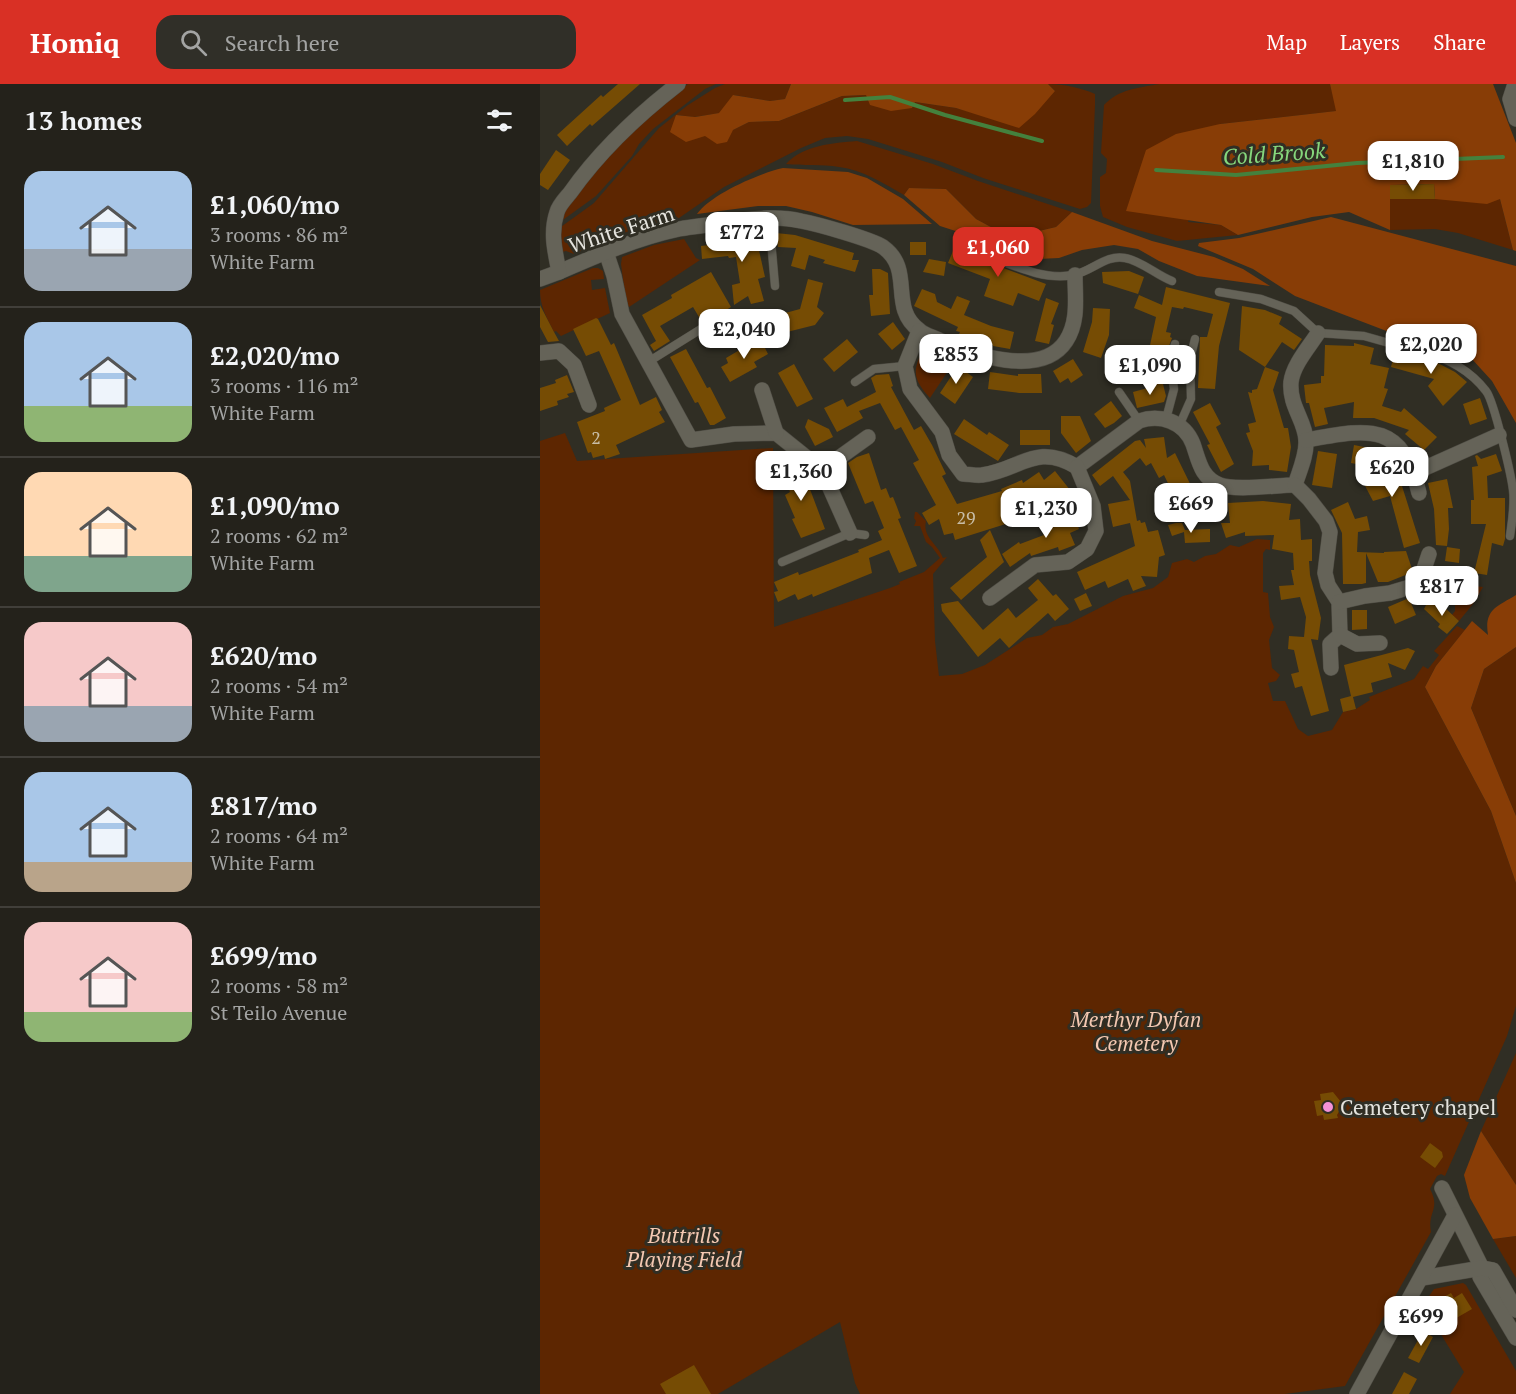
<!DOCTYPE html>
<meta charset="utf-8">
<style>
:root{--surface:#24221b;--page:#302f28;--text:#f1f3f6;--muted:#a3a4a3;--line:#413f3a;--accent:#d93025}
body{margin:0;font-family:"PT Serif",serif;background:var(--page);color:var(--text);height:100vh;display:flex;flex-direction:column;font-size:22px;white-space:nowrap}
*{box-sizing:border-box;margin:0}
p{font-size:20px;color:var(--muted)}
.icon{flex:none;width:33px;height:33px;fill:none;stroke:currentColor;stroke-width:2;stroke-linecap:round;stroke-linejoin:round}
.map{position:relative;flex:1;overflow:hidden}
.details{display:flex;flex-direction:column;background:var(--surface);width:540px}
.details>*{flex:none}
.price{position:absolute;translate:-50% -51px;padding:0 14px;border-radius:12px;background:#fff;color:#222;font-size:20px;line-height:39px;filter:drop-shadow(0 2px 3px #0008)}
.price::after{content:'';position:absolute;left:50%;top:36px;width:18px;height:14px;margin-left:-9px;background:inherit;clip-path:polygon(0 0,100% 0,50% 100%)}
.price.active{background:var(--accent);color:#fff}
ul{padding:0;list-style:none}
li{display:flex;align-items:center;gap:18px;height:150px;padding:0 24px}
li+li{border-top:2px solid var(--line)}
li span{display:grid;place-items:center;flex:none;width:168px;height:120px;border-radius:18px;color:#555}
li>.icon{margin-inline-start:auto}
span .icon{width:72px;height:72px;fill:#fffc;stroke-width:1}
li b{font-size:26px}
h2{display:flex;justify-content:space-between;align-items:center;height:72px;padding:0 24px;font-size:26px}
header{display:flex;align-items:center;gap:36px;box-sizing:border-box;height:84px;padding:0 30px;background:var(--accent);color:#fff}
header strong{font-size:28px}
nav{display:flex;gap:33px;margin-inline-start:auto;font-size:21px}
.search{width:420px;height:54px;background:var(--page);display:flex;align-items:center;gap:15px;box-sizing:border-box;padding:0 21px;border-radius:18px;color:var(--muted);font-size:22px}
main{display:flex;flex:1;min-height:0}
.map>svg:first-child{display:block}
.green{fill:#5d2601}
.forest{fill:#883d06}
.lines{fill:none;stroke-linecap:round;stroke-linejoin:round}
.stream{stroke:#44813d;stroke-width:4}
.building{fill:#764c04}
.lane-casing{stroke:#4d4b43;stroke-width:9}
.street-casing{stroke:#4d4b43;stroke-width:16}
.lane{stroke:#656358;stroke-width:8}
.street{stroke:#656358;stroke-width:15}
.poi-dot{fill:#f391d6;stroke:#302e24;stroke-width:2}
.labels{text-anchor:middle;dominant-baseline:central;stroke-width:6;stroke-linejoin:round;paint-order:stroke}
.number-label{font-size:18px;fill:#c8bda7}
.street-label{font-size:21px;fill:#e4e3dd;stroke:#302e24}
.park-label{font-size:21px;font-style:italic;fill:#f4c8b1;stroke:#302e24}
.poi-label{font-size:21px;fill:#e4e3dd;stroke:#302e24;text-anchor:start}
.water-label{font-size:22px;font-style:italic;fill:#86d77c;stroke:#302e24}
</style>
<header>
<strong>Homiq</strong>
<div class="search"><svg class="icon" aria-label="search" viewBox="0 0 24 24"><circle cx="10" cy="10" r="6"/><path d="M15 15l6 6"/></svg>Search here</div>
<nav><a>Map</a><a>Layers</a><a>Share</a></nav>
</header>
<main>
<section class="details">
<h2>13 homes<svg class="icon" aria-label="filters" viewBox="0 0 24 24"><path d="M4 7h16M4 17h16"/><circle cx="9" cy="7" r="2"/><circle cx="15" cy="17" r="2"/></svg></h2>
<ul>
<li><span style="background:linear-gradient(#a9c7e8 65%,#9aa5b1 0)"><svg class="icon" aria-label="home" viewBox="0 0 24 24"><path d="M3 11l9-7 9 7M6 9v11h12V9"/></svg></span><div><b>£1,060/mo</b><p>3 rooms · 86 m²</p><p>White Farm</p></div></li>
<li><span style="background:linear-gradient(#a9c7e8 70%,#8fb573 0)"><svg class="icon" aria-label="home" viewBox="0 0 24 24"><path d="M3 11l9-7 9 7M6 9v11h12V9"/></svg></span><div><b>£2,020/mo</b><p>3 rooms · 116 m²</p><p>White Farm</p></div></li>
<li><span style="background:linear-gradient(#ffd9b3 70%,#7fa58c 0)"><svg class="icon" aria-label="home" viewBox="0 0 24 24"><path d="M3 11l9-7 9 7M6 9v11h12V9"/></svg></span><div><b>£1,090/mo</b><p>2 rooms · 62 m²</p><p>White Farm</p></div></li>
<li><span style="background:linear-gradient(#f6c9c9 70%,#9aa5b1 0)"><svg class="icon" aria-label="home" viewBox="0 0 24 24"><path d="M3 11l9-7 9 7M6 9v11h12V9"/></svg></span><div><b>£620/mo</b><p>2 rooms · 54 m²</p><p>White Farm</p></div></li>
<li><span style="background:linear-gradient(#a9c7e8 75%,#b9a48a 0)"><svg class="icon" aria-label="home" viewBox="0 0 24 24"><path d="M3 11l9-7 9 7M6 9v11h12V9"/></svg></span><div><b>£817/mo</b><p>2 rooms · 64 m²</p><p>White Farm</p></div></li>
<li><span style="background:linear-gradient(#f6c9c9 75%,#8fb573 0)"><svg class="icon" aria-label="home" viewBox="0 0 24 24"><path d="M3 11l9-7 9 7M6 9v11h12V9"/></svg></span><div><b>£699/mo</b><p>2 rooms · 58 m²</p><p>St Teilo Avenue</p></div></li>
</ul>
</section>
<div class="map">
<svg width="976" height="1310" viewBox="0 0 976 1310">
<rect width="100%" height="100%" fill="#302e24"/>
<g class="green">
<path d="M148,0H176L165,5L113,45L99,60L92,72L56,112L20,138C45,84 102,37 148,0Z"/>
<path d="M185,0H251L245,15L230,17L194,11L180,29L154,33L137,31L165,52L193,46L209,38L239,37L302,12L326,11L372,24L375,18L416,24L441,31L515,7L508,0C523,0 542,4 555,10V21L551,119L547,123L540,125L443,94L402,78L328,55L307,52L285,54L261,64L184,103L139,134L89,147L34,170L26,167L22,168L18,145L54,119L119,44L148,21L175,4Z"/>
<path d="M619,0H790L797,27L680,40L648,138L681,141L698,151L637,157L587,143L563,133L560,122V93L566,89L567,75L561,69L564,21C579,5 598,4 619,0Z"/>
<path d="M317,57L393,80L438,97L532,128L516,143L486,150L475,156L436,135L406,105L369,104L364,111C343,99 323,86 299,83C281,80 264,82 246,80C263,61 293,59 317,57Z"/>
<path d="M850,115H960L973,166L918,149L895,145L850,146Z"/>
<path d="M144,155L156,174L160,176L89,223L86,217L81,180L82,173L114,161Z"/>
<path d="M53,184H58L63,187L64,195L51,196L52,206L65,204L70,229L21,252L16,247L14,248C7,234 0,223 0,206Z"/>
<path d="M392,262L418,272L390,314C372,295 372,285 385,263Z"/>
<path d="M25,349L37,377L233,364L234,543L350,504L360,500L359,498L384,488L400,474L392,463L386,458L380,442H374L376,437L374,434L375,428H377L386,437C382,453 398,460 403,474L407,473L393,490L395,557L399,592L422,590L445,581L487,554L502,551L513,543L528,540L583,512L613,504L628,493L632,479L647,475L654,478L665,472L676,470L690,461L699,463L717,455L730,456V466L726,465L723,469V508L728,509L730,533L734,543L729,556L732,584L740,591L736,597L728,599L733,617H745L758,645L768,652L792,646L803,628L816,625L830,616L829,613L874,595L883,582L888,585L899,571L894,567L917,542L925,546L896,582L885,603L951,727L976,799V922L967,952L905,1092L901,1090L897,1092L890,1105C901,1126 887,1127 891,1148L805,1302L745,1310H320L315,1299L300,1238L178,1310H0V357Z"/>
<path d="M919,500L943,503L933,520L919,537L912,531L915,527V518L901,509L907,501Z"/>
<path d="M976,563V732L931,624L944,585Z"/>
<path d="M976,969V1101L941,1047Z"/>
<path d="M976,1152V1194L953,1155Z"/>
<path d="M923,1199L926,1201L976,1287V1310H910L924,1288L883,1221L894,1205Z"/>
</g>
<g class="forest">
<path d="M251,0H508L515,7L495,30L479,44L416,24L375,18L372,24L351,27L330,21L326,11L302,12L239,37L209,38L193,46L187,58L177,60L165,52L146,58L130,48L136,31L155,33L179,29L193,11L230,17L245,15Z"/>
<path d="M790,0H953L976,59V167L973,166L960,115L947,120L895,115L894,100L850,101V146L809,128L772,133L698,151L681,141L586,127L606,66L636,50L680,40L796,27Z"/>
<path d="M243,84L308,88L327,94L363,115L392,140L313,141L272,128L246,122H218L157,130C171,110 220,89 243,84Z"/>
<path d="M369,104L406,105L436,135L475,156L486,150L516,143L532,128L612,157L674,173L703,185L730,202L657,192L619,177L598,165L574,161L542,166L519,174L498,175L470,169L431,152L400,142L364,111Z"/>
<path d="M791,133L976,182V339L952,297L931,274L901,259L888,258L885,256H870L755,212L713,185L658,162L659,159L699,154Z"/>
<path d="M976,511V563L944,585L931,624L976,732V799L951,727L885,603L896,582L932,537L948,551C944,526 956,523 976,511Z"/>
<path d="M941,1047L976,1101V1152L953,1155L930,1114L924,1091Z"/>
</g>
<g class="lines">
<g class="stream">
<path d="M305,16L350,13L405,31L502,57"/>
<path d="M616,86L696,91L817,79L963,73"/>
</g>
</g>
<g class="building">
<path d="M78,0H100L52,42L50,40L27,62L17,51L61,11L63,13Z"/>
<path d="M16,66L30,76L8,106L0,101V90Z"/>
<path d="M894,100L895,115H850V101Z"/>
<path d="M204,148L224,149L226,162H218L225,193L218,195L224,217L211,220L208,212L194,221L192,201L200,199L196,173L189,174L188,172L162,175L161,162L176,160L175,154L204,151Z"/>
<path d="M236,149L255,151L314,169L312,176H319L315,188L283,179L285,176L269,171L265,186L251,182L256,164L238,163Z"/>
<rect x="370" y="158" width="16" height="13"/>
<path d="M415,162L436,170L434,173L506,200L499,217L478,209L473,222L444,212L450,195L408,179Z"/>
<path d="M389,175L406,178L404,192L383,188Z"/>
<path d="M332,185H340L348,189L350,230L331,232L329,211H333Z"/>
<path d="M589,187L604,193L598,210L563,199L562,188Z"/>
<path d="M171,188L191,223L180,230H174L162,238L153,223L120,242L130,257L114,267L110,261L116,257L102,231L132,214L131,211Z"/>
<path d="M268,195L283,199L277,223L284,229L275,241L243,249L238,231L260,225Z"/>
<path d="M626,203L690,219L679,262L675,305L658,304L660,253H667L673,230L644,223L643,225L632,223L626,248L631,249L630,253L632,254L626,270L609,266L616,233L594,224L599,211L622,221Z"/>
<path d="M382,205L395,210L397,218L411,225L417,212L430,217L424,231L451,242L474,248L470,265L453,262V261L419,250L420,248L416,247L418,243L374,222Z"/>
<path d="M506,214L519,219L511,240L514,241L509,260L495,257Z"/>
<path d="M0,221L14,248L19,257L8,258L0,243Z"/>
<path d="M702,222L725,226L742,233L739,240L762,255L754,266L742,258L725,283L739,288L733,306L744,344H748L751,363L747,388L729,386V381L712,382L713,367L706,349L710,348L708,340L716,338L708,308L712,309V306L717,305L725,283L699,266Z"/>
<path d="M553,224L570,225L569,251L561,274L543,268L552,238Z"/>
<path d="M56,234L58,235L71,261L74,259L100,321L116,313L122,326L119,328L125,338L76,361L80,370L65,375L64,371L53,374L51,368L48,369L37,338L65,327L64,324L81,316L59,267L46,272L33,245Z"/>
<path d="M353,238L365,255L352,266L338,250Z"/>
<path d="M220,254L228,270L214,278L217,283L190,298L181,283L188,279L186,274Z"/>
<path d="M307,255L318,268L294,288L283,275Z"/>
<path d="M814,259L834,264L830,280L849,284L844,304L848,305L842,322L861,328L864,324L897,353L884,366L865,350L869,346L834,334H813L814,318L784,324L788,340L775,343L769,319H766L764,301L781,299V292H784L785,261L814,262Z"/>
<path d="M146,265L167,304L170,303L186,334L174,341H170L158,318L155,319L130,273Z"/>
<path d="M855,267L892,276L915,288L927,298L903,322L888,302L894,295L851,283Z"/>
<path d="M533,275L543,291L531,299L528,294L520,299L513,287Z"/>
<path d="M254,280L273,315L257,323L238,289Z"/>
<path d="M418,282L433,293L415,320L400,309Z"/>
<path d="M450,288L478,292V290H501L502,309H479L448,305Z"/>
<path d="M349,290L353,302L351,303L374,346L381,342L392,361L406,390L402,392L417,420L462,407L461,405L482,396L483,399L499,388L504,396L515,387L534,411L537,420L497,431L488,414L468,422L472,438L415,456L413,449L404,451L399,435L389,441L382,429L396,421L373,379L379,376L361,343L355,346L340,319L319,327L323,334L297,348L284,324L303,315L307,323L336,308L331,294L336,291Z"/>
<path d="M27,291L34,308L27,310L29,313L17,317L18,321L0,327V304L16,299L15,296Z"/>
<path d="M612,300H623L626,312L624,318L597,324L593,308L611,303Z"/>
<path d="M940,314L947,335L930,341L923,320Z"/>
<path d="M571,317L582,332L574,339L565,344L554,330Z"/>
<path d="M670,319L681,340L676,343L694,380L681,388L667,361L670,360L653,328Z"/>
<path d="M521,332H540L551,357L536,369L521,349Z"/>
<path d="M268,335L289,345L293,353L275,362L265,343Z"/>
<path d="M424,335L447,351L449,348L469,361L458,377L414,350Z"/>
<rect x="480" y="346" width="30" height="15"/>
<path d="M624,353L627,374L635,369L659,418L641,426L624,391L619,394L611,379L606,382L600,374L583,388L590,397L597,437L600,436L601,439L605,438L608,448L618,446L625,471L619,473L617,493L601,492L606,502L593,507L588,495L568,504L565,497L545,506L537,488L595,462L590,439L573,443L568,420L590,416L573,392L560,402L552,391L595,357L600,356L606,364L604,355Z"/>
<path d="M814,361L829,364L826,382L811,379Z"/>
<path d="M778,367L797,370L792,404L772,401Z"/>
<path d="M329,369L341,406L346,404L350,414L353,413L357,423L361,434L358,435L377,482L359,489L349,466L329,474L332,489L273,513L272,510L258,516L255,510L238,518L234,508L238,507L234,498L258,488L259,491L283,482L319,468L318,466L342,456L338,447L344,444L333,417L325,420L308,379L317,373Z"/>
<path d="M956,370L962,387L947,392L948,414H965V455L963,462L952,459L947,491L934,489L946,440H931V416H934L932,383L938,382L935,372L937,371L941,375Z"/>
<path d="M250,375L255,389L259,388L265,401L268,400L285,445L261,454L252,435L255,434L245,411L250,408L239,379Z"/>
<path d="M845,376L848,385L856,383L880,459L864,464L850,412L833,417L823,398L825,382Z"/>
<path d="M907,395L913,424H908L909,445L907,462L896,461L894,425L888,399Z"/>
<path d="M723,417L751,420L749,436L760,435L761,456L772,455V477H769L770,491L781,534L778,556L771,555L789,627L771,632L762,602L755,604L751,590L759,588L754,566L748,565L749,552L764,553L766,533L760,513L741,516L739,502L754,501L751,486H754L753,469L732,465L734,451L705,452V448L686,454L681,439H690L688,419Z"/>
<path d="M808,418L815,435L827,432L830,446L818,448L817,468L844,469V468L866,467L873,488L848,498H838L826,469V499L822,500H803L802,449L791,426Z"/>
<path d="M533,428L539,445L530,449L535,461L519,467L518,463L491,472L490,469L470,483L462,470L479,458L480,460L504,451L501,444L521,431Z"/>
<path d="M636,439H642L645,446L670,445V458L645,459L644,448L632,452L628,441Z"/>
<path d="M450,446L464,478L421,516L410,504L447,473L440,456Z"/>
<path d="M907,463L920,465L919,479L905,477Z"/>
<path d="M498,495L513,512L516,510L529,525L515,537L508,529L469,564L460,554L438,573L402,527L401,520L418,517L443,546L468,524L476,534L498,516L488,504Z"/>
<path d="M546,509L552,522L540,527L534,515Z"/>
<path d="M869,514L876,531L855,540L848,523Z"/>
<path d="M889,515L901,526L904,523L919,537L907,550L898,543L900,540L884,525Z"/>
<path d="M812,526H827V545L812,546Z"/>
<path d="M868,564L875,567L865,586L848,579L852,593L831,599L833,608L813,613L816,625L803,628L800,615L811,612L804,581Z"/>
<path d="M793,1008L801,1018V1024L797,1031L798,1034L784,1036L783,1031L777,1032L774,1017L781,1016L780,1010Z"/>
<path d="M890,1059L902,1068L903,1073L895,1084L880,1073Z"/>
<path d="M911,1209L914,1214L922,1209L932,1225L906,1240L897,1224L905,1219L902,1214Z"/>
<path d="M883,1247L893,1253L879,1279L868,1274Z"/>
<path d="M154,1281L171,1310H126L120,1300Z"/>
<path d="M864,1288L877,1295L869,1310H852Z"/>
</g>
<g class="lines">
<g class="lane-casing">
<g id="lane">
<path d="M229,133L235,202"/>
<path d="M443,170C471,180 503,197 533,191C551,188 566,170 585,174C602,177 616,191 632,197"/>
<path d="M679,208L721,215L754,227L778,249L824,252L863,263"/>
<path d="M885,267C909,276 930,286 946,307C954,317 971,390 973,406C975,421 972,437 970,452"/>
<path d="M108,278L177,235"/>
<path d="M315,298L334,285L365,282"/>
<path d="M579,308L599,337"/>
<path d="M626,335L634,305L630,277L635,260"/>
<path d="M639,342L651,315L650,275L655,255"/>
<path d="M242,478L310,449L325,451"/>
</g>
</g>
<g class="street-casing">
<g id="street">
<path d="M975,0L970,15L976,35"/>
<path d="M66,168L74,192L82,230L151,356L194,350L236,349L282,386L310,449"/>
<path d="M19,188C58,171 97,154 139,145C155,142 172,141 188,138C213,135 236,131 261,137C277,140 331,155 343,163C375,186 348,223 379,246C384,251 393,253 399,256C431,270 501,295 526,257C539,237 535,214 535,191"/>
<path d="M0,195L19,188C15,167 10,149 17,128C19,121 25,115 30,109C59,68 98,31 138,0"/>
<path d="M379,247L365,282L370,305L402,348L409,371L423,390C429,390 437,392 442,391C480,386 496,358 537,383L599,337C620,330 644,337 653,360C659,377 661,394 680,401C696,407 736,401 755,401C759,388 767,371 766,356C765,336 749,322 751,298C753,281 769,263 778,249"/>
<path d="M0,269L19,267L34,281L49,321"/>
<path d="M222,306L236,349"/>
<path d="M766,356C828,345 862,336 879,409"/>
<path d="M282,386L328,353"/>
<path d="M874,389L959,351"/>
<path d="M755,401L769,415L786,437L790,448L785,489L788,501L799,518L800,551L790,560L791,584"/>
<path d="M880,497L902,504"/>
<path d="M450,514L495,481L528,478L547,465L556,447L553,422L537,383"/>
<path d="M799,518L825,512L850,509L870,503L880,497L889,470"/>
<path d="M800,551L817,560L840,559"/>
<path d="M902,1104L942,1184L940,1193L976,1254"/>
<path d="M882,1194L942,1184L953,1186L976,1226"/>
<path d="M817,1310L915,1131"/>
</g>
</g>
<use href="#lane" class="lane"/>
<use href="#street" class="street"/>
</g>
<circle class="poi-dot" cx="788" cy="1023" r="6"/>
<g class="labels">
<g class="number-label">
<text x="56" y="353">2</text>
<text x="426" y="433">29</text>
</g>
<g class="street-label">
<text transform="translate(81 145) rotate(-18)">White Farm</text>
</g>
<g class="park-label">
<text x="596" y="935">Merthyr Dyfan<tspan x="596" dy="24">Cemetery</tspan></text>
<text x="144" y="1151">Buttrills<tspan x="144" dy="24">Playing Field</tspan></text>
</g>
<g class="poi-label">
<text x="800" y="1023">Cemetery chapel</text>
</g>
<g class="water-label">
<text transform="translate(734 69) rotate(-4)">Cold Brook</text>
</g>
</g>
</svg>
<b class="price" style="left:873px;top:108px">£1,810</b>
<b class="price" style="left:202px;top:179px">£772</b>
<b class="price active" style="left:458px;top:194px">£1,060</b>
<b class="price" style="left:204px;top:276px">£2,040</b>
<b class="price" style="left:891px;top:291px">£2,020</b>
<b class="price" style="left:416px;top:301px">£853</b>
<b class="price" style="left:610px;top:312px">£1,090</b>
<b class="price" style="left:852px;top:414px">£620</b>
<b class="price" style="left:261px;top:418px">£1,360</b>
<b class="price" style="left:651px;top:450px">£669</b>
<b class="price" style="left:506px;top:455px">£1,230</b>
<b class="price" style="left:902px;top:533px">£817</b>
<b class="price" style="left:881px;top:1263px">£699</b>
</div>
</main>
